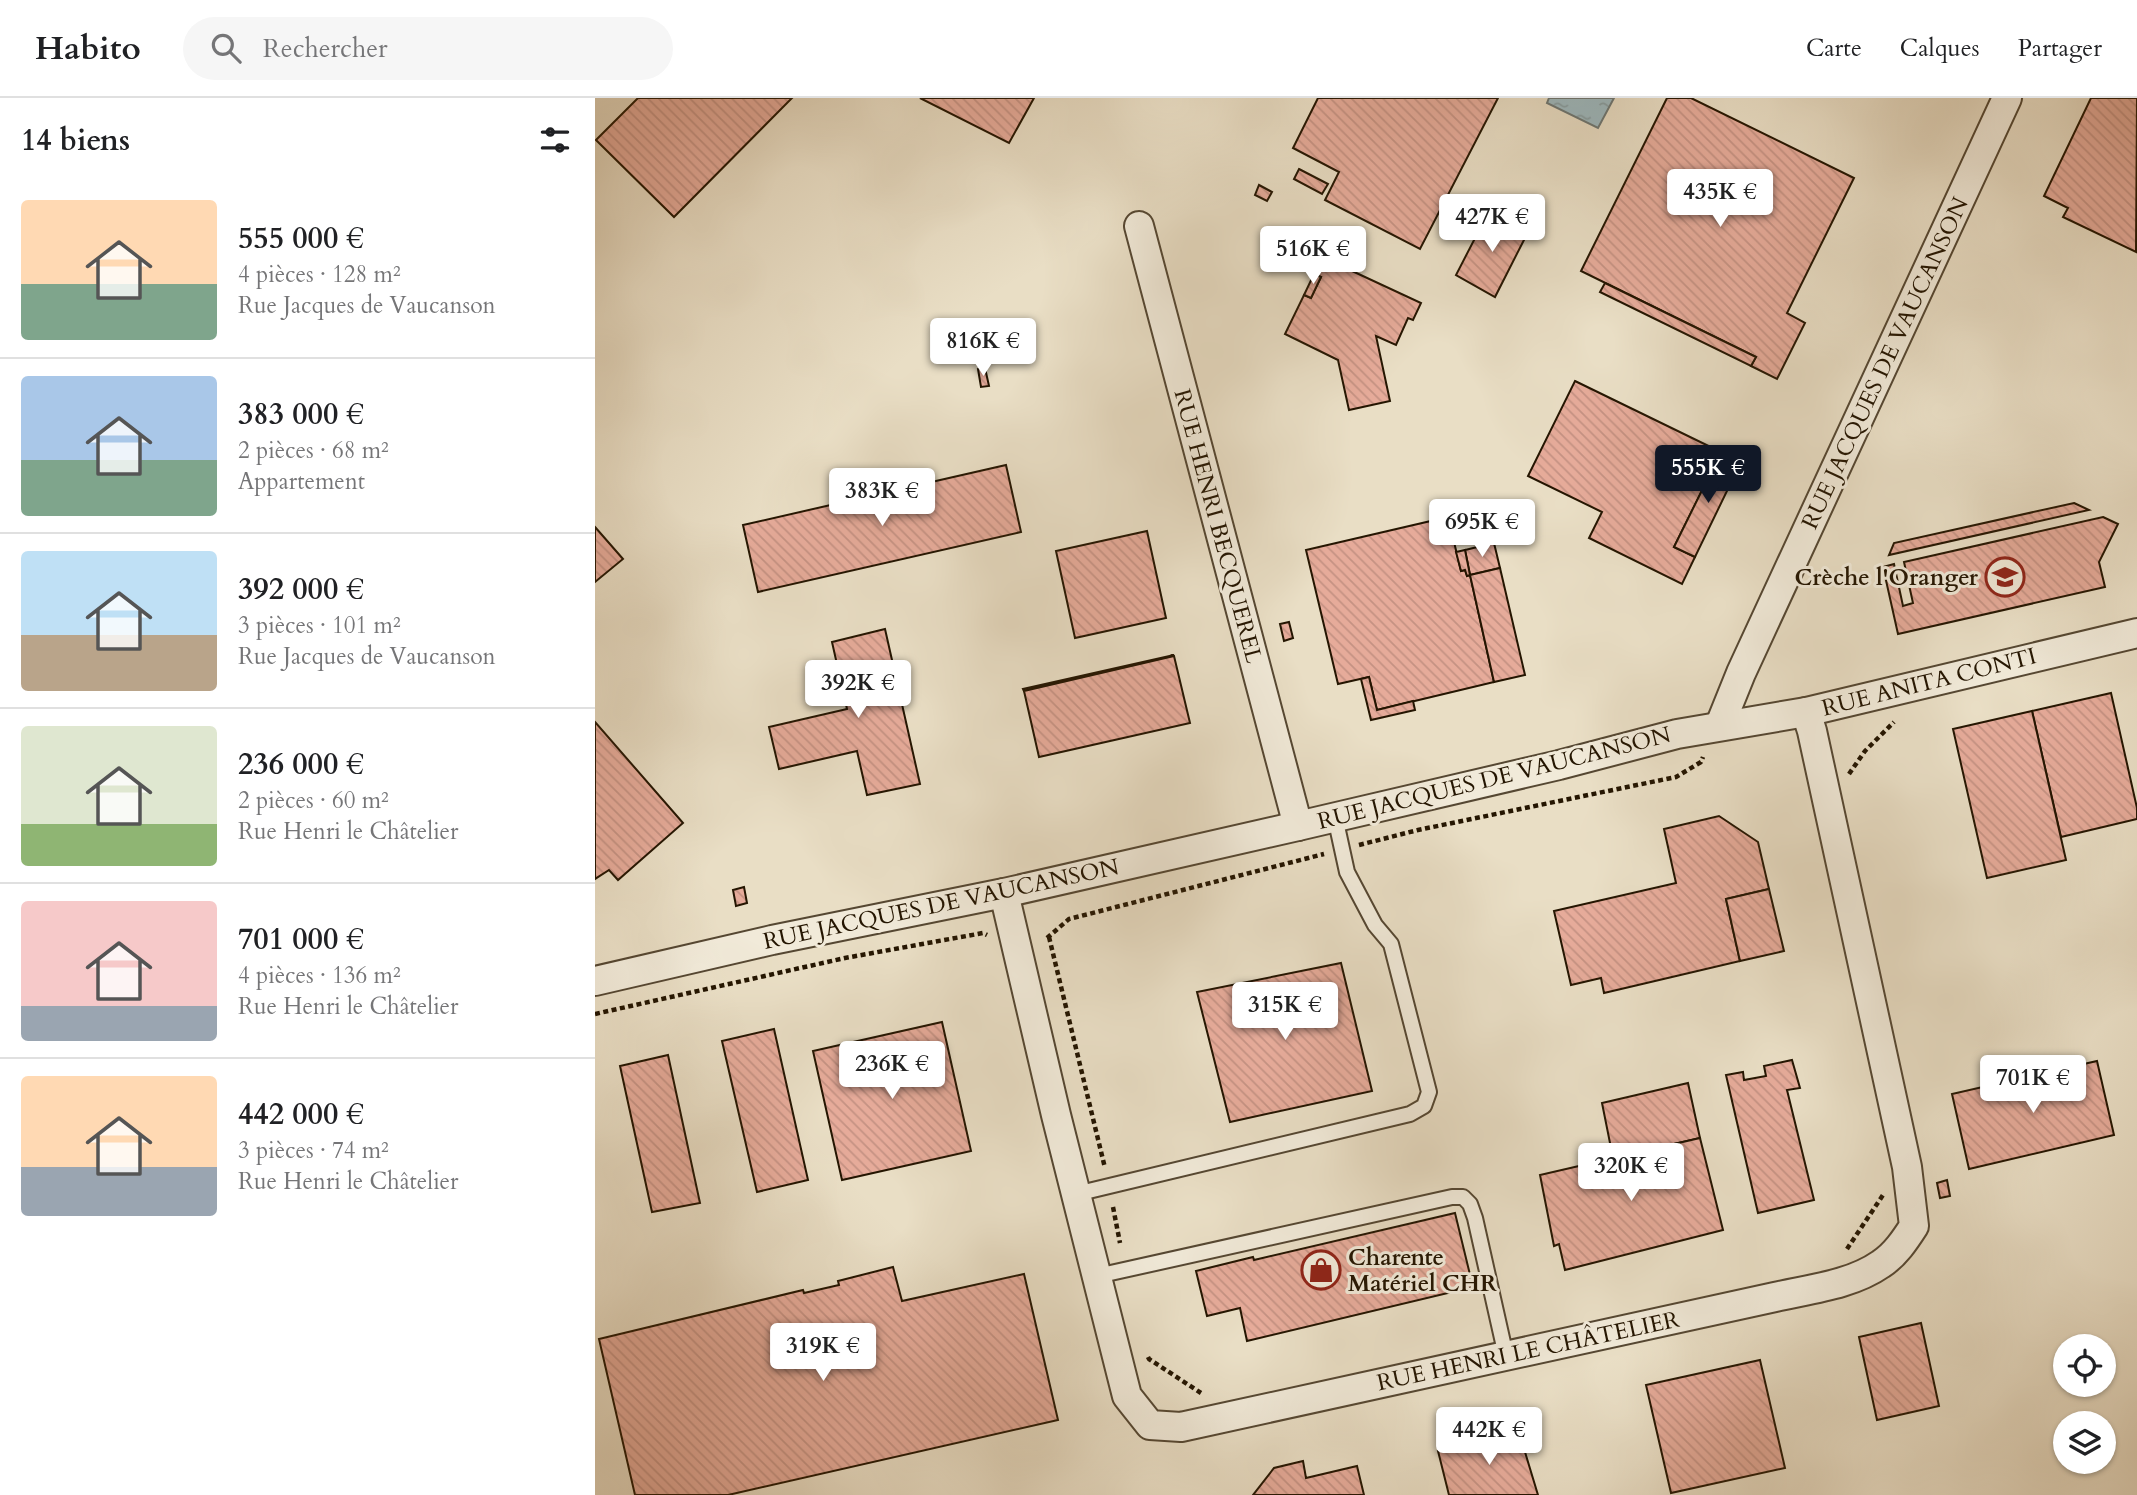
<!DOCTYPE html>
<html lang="fr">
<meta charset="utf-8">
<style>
:root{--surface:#fff;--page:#f6f6f6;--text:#202124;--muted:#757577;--line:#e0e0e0;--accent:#111827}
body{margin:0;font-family:Cardo,serif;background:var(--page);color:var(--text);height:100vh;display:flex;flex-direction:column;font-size:26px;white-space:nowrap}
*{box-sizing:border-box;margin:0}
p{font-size:23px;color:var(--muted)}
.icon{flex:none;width:38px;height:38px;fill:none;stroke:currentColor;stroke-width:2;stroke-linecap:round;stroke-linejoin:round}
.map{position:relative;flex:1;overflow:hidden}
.panel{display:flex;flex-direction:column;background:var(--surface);width:595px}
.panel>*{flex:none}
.fabs{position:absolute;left:1458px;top:1236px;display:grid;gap:14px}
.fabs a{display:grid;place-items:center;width:63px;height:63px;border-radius:50%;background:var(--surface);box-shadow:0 2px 5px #0004;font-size:35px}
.price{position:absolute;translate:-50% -60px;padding:0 16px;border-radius:7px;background:#fff;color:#222;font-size:23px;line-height:46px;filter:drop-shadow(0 2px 4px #0008)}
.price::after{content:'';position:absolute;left:50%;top:42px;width:21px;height:16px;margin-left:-10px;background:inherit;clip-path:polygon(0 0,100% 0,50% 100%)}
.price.on{background:var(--accent);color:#fff}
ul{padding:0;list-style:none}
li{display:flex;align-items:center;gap:21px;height:175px;padding:0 21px}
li+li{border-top:2px solid var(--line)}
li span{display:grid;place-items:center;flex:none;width:196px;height:140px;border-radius:7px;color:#555}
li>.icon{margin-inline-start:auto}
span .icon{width:84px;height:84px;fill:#fffc;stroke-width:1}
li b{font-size:30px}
h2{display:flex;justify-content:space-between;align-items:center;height:84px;padding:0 21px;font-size:30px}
header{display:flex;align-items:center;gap:42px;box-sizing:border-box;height:98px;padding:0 35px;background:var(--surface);border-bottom:2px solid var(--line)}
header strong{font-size:33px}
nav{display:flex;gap:38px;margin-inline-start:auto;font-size:24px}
.search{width:490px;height:63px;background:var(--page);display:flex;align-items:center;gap:18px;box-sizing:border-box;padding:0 24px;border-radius:38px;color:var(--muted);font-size:26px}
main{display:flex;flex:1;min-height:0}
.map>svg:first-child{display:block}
.water{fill:url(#water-ripples);stroke:#6d7774;stroke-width:2}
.building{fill:url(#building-back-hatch);stroke:#241501;stroke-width:2}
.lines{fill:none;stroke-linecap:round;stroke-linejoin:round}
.lane-casing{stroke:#554732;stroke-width:18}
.street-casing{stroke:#554732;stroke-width:32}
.path{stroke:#241501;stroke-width:4.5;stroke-dasharray:5 3.5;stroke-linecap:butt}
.lane{stroke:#f1ead9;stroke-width:14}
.street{stroke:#f1ead9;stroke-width:28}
.labels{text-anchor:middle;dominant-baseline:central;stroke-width:6;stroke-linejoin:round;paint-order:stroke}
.street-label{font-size:23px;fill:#241501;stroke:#f1ead9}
.poi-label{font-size:23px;font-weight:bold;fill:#241501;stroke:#f1ead9;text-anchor:end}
</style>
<header>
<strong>Habito</strong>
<div class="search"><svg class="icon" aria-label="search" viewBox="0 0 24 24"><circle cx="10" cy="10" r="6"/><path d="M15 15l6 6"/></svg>Rechercher</div>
<nav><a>Carte</a><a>Calques</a><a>Partager</a></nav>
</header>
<main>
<section class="panel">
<h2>14 biens<svg class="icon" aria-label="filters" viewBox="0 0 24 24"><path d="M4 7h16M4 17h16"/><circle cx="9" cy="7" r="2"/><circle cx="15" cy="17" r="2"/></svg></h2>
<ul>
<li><span style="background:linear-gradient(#ffd9b3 60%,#7fa58c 0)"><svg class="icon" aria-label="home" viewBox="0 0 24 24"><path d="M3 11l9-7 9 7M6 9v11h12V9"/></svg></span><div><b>555 000 €</b><p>4 pièces · 128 m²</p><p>Rue Jacques de Vaucanson</p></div></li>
<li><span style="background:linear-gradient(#a9c7e8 60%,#7fa58c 0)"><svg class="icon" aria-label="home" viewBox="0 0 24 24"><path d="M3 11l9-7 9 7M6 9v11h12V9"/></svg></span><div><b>383 000 €</b><p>2 pièces · 68 m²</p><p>Appartement</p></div></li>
<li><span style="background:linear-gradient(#bfe0f5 60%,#b9a48a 0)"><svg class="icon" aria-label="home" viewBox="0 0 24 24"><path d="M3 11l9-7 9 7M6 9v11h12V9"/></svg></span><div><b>392 000 €</b><p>3 pièces · 101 m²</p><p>Rue Jacques de Vaucanson</p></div></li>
<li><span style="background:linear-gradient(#dfe7d0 70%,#8fb573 0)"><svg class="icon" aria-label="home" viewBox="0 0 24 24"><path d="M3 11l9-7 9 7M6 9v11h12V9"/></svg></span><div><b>236 000 €</b><p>2 pièces · 60 m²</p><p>Rue Henri le Châtelier</p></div></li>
<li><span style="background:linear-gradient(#f6c9c9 75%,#9aa5b1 0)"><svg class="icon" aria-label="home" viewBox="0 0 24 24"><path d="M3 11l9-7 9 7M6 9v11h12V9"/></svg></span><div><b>701 000 €</b><p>4 pièces · 136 m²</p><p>Rue Henri le Châtelier</p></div></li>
<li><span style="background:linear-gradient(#ffd9b3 65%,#9aa5b1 0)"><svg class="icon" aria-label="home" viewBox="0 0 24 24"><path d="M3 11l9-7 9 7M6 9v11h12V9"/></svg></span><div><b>442 000 €</b><p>3 pièces · 74 m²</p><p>Rue Henri le Châtelier</p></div></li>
</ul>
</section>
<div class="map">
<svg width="1542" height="1397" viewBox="0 0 1542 1397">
<defs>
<pattern id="water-ripples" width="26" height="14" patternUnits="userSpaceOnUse" patternTransform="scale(1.75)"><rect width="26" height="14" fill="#9db9c0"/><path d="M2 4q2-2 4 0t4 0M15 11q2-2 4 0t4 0" fill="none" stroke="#879ea3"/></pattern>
<pattern id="building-back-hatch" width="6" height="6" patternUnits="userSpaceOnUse" patternTransform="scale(1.75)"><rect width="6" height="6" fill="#e6ab9a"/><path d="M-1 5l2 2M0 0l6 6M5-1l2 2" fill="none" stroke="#c59283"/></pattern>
</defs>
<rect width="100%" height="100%" fill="#e9dec5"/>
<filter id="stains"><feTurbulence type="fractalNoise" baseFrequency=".00286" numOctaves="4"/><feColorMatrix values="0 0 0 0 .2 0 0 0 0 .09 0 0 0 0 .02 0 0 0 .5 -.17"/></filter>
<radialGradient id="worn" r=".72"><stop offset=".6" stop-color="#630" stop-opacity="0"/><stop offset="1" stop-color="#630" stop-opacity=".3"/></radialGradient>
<path class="water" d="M954,0H1019L1003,30L952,5Z"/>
<g class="building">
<path d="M43,0H197L79,119L1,42Z"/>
<path d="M325,0H439L414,45Z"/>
<path d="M723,0H903L825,151L730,102L744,74L698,50Z"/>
<path d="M1072,0H1096L1259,80L1192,215L1210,225L1182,281L1156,268L1161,259L986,173Z"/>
<path d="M1496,0H1542L1541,154L1468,119L1473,110L1449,98Z"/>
<path d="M704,71L733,86L727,96L699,81Z"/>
<path d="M664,87L677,94L672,103L660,97Z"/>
<path d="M894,113L933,134L900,199L861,177Z"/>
<path d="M727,159L826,205L818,222L813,220L801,247L781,238L795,303L754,312L743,262L690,236L709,197L716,200L726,179L719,176Z"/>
<path d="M719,176L726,179L716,200L709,197Z"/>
<path d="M1010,185L1161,259L1156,268L1005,194Z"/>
<path d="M390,270L394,288L386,289L383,271Z"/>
<path d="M980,283L1126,354L1079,449L1100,459L1087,486L994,440L1007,414L933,378Z"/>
<path d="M1126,354L1146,364L1100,459L1079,449Z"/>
<path d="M411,367L426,434L163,494L148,427Z"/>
<path d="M1479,405L1494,412L1294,457L1299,445Z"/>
<path d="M853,419L866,473L870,472L872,478L875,477L899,584L782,612L774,579L743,586L711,452Z"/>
<path d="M1508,419L1523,426L1504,464L1510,489L1303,536L1288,469L1299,466L1308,508L1318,505L1309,464Z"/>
<path d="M0,429L28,461L0,484Z"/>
<path d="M552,433L571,520L480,540L461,453Z"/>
<path d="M899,445L905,470L875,477L870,452Z"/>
<path d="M870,452L875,477L872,478L870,472L866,473L861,454Z"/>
<path d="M905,470L930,577L899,584L875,477Z"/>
<path d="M694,524L698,540L689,543L685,526Z"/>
<path d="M290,531L325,686L272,697L262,653L184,671L174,629L252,611L237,544Z"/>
<path d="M579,557L429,593L428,591Z"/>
<path d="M579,558L595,625L444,659L429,593Z"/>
<path d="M774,579L782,612L818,603L820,612L776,622L766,581Z"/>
<path d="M1516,595L1542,710V721L1466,739L1437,613Z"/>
<path d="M1437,613L1471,762L1392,780L1358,631Z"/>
<path d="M0,624L88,725L23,782L14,772L0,781Z"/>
<path d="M1124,718L1163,744L1174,791L1131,801L1145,863L1009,895L1006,880L976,887L959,813L1081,785L1069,731Z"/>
<path d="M149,789L152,805L141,808L138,792Z"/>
<path d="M1174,791L1189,853L1145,863L1131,801Z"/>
<path d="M746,865L777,993L635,1024L602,894Z"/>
<path d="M347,924L376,1053L247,1082L218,953Z"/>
<path d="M179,931L213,1082L162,1094L127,943Z"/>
<path d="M73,957L105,1105L57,1114L25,968Z"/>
<path d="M1197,962L1205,990L1192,992L1219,1102L1163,1115L1131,977L1148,974L1149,982L1171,978L1169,968Z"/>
<path d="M1502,963L1519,1037L1374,1071L1357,996Z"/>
<path d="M1093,985L1105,1040L1018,1060L1007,1005Z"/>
<path d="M1105,1040L1128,1132L970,1172L964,1146L959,1148L945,1077Z"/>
<path d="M1352,1082L1355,1098L1345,1100L1342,1085Z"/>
<path d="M860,1115L878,1189L652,1243L645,1210L612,1218L601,1173L658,1159L659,1162Z"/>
<path d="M298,1169L307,1203L429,1176L463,1322L133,1397H40L4,1241L208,1192L209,1195L244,1187L243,1183Z"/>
<path d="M1326,1225L1344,1308L1282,1322L1264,1239Z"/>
<path d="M1165,1262L1190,1370L1076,1395L1051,1287Z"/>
<path d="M923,1331L943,1397H854L843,1353Z"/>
<path d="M708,1363L711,1380L762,1368L769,1397H658L679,1370Z"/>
</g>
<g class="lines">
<g class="lane-casing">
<g id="lane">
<path d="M481,1096L815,1016L829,1008L834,994L796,846L780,827L752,774L740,719"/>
<path d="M502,1178L857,1099H868L875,1106L880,1120L911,1258"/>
</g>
</g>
<g class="street-casing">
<g id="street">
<path d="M544,128L703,728"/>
<path d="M1125,627L1146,575L1412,0"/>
<path d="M409,795L461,1017L532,1298L555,1327L586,1329L1180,1199C1215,1191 1256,1187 1286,1166C1300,1157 1310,1142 1319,1128L1312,1069L1217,633L1211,614"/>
<path d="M0,883L177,842L409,795L703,728L964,667L1082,636L1211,614L1542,535"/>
</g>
</g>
<g class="path">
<path d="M1254,676L1270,653L1299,624"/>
<path d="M764,747L823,732L1081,679L1106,664L1108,659"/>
<path d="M454,839L510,1070"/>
<path d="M452,840L474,821L729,756"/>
<path d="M0,916L250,860L388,835L392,837"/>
<path d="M518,1109L525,1145"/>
<path d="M1252,1151L1288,1097"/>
<path d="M553,1259L554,1261L606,1295"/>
</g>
<use href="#lane" class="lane"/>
<use href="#street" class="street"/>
</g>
<defs>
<g id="school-ring" transform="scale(2.0125)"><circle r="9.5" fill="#f1ead9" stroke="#8f2418" stroke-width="1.5"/><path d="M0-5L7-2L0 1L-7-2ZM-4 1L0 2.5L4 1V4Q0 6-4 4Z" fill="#8f2418"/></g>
<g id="shop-ring" transform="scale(2.0125)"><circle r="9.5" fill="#f1ead9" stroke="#8f2418" stroke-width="1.5"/><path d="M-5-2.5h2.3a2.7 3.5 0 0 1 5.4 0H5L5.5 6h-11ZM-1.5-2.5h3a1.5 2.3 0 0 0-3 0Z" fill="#8f2418"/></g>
</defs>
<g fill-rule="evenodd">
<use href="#school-ring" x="1410" y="479"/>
<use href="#shop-ring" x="726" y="1172"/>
</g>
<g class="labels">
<g class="street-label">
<text transform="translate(1290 265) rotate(-65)">RUE JACQUES DE VAUCANSON</text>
<text transform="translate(623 428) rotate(75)">RUE HENRI BECQUEREL</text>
<text transform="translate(1334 584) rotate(-14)">RUE ANITA CONTI</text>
<text transform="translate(899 680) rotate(-14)">RUE JACQUES DE VAUCANSON</text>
<text transform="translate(346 806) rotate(-12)">RUE JACQUES DE VAUCANSON</text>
<text transform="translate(933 1253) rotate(-12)">RUE HENRI LE CHÂTELIER</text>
</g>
<g class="poi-label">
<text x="1383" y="479">Crèche l'Oranger</text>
<text x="753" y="1159" text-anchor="start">Charente<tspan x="753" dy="26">Matériel CHR</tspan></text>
</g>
</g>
<rect width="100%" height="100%" filter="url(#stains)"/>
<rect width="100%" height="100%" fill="url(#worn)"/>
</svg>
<div class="fabs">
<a><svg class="icon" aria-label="locate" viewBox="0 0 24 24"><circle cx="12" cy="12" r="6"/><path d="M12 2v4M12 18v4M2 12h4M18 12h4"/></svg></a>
<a><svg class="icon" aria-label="layers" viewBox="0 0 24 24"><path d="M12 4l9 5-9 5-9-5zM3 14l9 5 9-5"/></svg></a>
</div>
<b class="price" style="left:1125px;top:131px">435K €</b>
<b class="price" style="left:897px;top:156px">427K €</b>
<b class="price" style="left:718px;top:188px">516K €</b>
<b class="price" style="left:388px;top:280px">816K €</b>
<b class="price on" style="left:1113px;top:407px">555K €</b>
<b class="price" style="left:287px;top:430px">383K €</b>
<b class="price" style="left:887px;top:461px">695K €</b>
<b class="price" style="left:263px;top:622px">392K €</b>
<b class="price" style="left:690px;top:944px">315K €</b>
<b class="price" style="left:297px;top:1003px">236K €</b>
<b class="price" style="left:1438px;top:1017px">701K €</b>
<b class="price" style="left:1036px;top:1105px">320K €</b>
<b class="price" style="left:228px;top:1285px">319K €</b>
<b class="price" style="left:894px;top:1369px">442K €</b>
</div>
</main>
